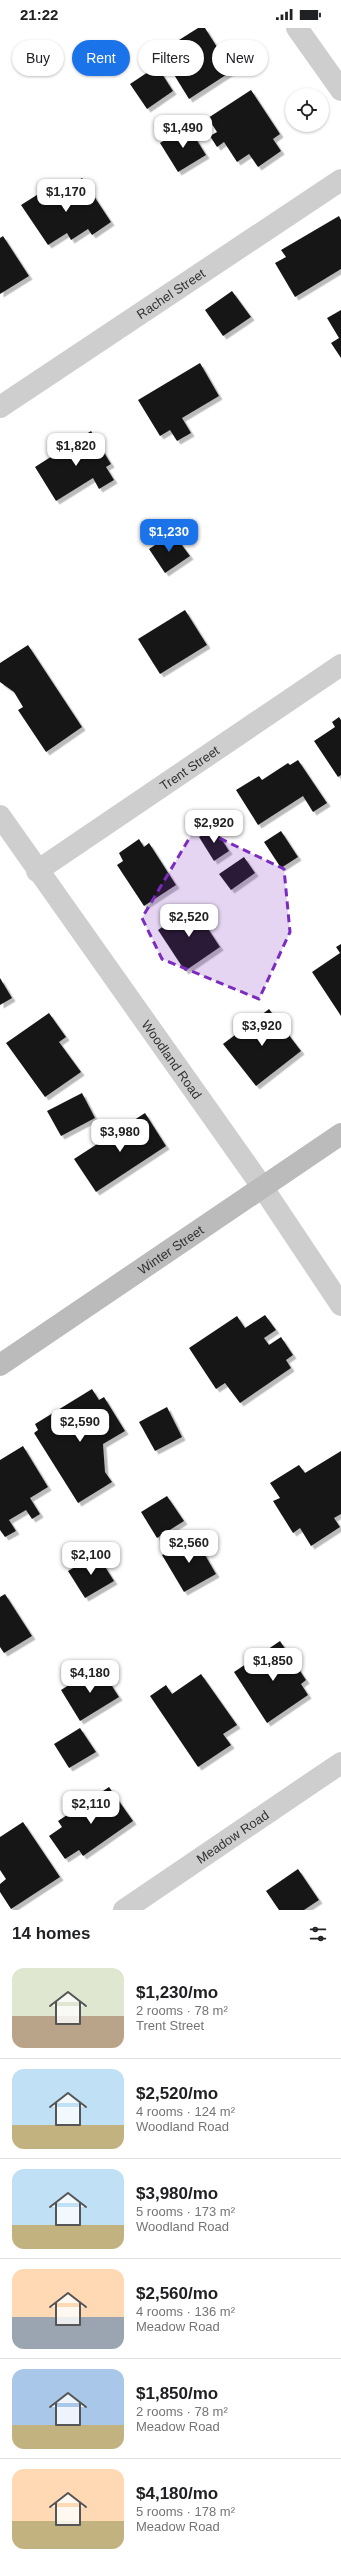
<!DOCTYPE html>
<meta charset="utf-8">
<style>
:root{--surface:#fff;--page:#f6f6f6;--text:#202124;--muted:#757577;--line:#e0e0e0;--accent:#1a73e8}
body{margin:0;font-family:Arial,sans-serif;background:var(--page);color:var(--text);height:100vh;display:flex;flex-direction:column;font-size:15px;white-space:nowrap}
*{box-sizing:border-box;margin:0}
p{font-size:13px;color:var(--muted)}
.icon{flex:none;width:22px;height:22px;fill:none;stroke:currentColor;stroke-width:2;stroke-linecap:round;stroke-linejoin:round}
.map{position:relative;height:1882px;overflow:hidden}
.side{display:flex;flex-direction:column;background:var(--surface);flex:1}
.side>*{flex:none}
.banner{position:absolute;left:12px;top:12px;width:317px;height:36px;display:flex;gap:8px}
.controls{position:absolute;left:285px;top:60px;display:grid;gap:8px}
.controls a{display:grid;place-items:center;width:44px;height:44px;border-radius:50%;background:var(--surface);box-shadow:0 1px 3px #0004;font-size:20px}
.price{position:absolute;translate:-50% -34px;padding:0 9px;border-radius:8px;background:#fff;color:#222;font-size:13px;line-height:26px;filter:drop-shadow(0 1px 2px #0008)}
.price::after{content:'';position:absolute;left:50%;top:24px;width:12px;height:9px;margin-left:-6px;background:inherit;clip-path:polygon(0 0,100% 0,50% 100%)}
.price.current{background:var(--accent);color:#fff}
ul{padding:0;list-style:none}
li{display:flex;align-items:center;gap:12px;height:100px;padding:0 12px}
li+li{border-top:1px solid var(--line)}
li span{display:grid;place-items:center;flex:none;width:112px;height:80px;border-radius:12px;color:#555}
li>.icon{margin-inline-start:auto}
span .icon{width:48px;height:48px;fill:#fffc;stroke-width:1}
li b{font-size:17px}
h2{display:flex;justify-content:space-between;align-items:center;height:48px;padding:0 12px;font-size:17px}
.tag{padding:0 14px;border-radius:18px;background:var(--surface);box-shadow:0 1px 3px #0004;font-size:14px;line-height:36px}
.tag.current{background:var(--accent);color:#fff}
.status{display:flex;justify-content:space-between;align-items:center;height:28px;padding:0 20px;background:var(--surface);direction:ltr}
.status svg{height:11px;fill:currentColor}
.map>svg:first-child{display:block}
.building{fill:#181818;filter:url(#shadow)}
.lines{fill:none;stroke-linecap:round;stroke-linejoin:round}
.minor{stroke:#cecece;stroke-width:22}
.secondary{stroke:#bbb;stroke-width:22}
.marked{fill:#7b2cbf;fill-opacity:0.2;stroke:#7b2cbf;stroke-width:3;stroke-dasharray:8 5;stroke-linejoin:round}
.labels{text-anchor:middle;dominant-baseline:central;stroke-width:4;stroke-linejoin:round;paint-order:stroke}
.street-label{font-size:13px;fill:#313131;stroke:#fff}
</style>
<div class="status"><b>21:22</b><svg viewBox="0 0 49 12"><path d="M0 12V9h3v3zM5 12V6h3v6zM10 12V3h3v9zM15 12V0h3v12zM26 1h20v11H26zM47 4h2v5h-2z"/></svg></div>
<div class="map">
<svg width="341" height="1882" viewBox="0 0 341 1882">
<defs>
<filter id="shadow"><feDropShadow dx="3.5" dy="3.5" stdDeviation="0" flood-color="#0004"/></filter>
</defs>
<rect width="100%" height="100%" fill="#fff"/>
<g class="building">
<path d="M198,0H205L232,43L189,71L160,24Z"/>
<path d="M157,38L173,63L147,81L130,56Z"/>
<path d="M251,62L280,106L273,111L281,123L258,139L249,126L237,134L224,114L217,119L210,108L217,104L208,90Z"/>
<path d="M188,98L206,127L178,144L160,115Z"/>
<path d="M82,150L111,194L92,207L88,201L71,212L67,205L48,217L21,177L48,160L54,169Z"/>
<path d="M339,188L341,192V241L295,269L275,235L286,229L281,222Z"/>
<path d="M3,208L29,248L0,266V210Z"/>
<path d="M232,263L251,289L223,308L205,282Z"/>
<path d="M341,282V330L331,315L339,310L327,290Z"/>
<path d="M200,335L219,368L182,390L191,405L177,413L170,402L160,408L138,372Z"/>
<path d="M91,403L111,436L106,439L114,452L99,461L93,450L56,473L35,439Z"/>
<path d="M173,505L190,528L165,545L149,521Z"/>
<path d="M185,582L207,617L160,646L138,611Z"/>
<path d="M28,617L82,699L46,724L18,682L23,679L14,664L0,654V635Z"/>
<path d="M339,689L341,692V747L338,749L314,713L335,699L332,694Z"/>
<path d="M298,732L327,775L313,784L303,768L258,797L236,762L259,748L262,752L288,735L290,737Z"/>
<path d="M214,799L229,823L214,833L199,809Z"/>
<path d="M281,803L298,829L281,840L264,814Z"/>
<path d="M139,811L144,819L149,815L176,857L144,878L117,837L123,833L119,825Z"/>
<path d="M244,829L255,845L231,862L219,846Z"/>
<path d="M193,878L220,919L185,943L158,902Z"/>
<path d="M341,916V988L312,944L340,925L336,919Z"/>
<path d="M0,950L12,970L0,977Z"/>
<path d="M269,981L301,1023L256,1058L223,1016Z"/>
<path d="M49,985L66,1009L59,1014L81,1044L45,1069L6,1015Z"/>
<path d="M82,1065L95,1090L61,1108L47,1083Z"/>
<path d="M145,1085L166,1118L96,1164L74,1131Z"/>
<path d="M265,1287L276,1302L264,1310L269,1317L281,1309L293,1327L286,1332L291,1340L240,1375L225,1355L216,1361L189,1320L237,1288L245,1300Z"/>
<path d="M92,1361L99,1372L104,1369L125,1403L103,1416L105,1444L112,1454L78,1475L34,1405L38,1402L35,1396Z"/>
<path d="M167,1379L182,1409L155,1423L139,1394Z"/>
<path d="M23,1418L48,1459L30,1470L40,1486L32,1491L26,1482L9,1492L16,1503L5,1509L0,1502V1432Z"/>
<path d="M341,1423V1486L334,1490L340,1499L311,1518L300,1500L293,1505L273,1473L280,1470L270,1455L299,1437L305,1445Z"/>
<path d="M167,1468L184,1493L157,1510L141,1484Z"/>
<path d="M194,1508L216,1546L184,1564L162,1527Z"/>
<path d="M97,1526L114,1553L85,1570L68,1543Z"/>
<path d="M5,1566L32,1608L4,1625L0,1619V1569Z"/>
<path d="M280,1613L306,1652L301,1656L308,1667L267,1695L234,1644Z"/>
<path d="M99,1638L119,1669L80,1693L61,1662Z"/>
<path d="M201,1646L237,1697L223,1706L231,1717L198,1739L150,1668L166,1657L172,1666Z"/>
<path d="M80,1700L96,1724L69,1740L54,1716Z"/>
<path d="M109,1759L133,1793L83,1828L79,1822L65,1831L49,1808L62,1799L58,1793Z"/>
<path d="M23,1794L60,1849L11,1881L0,1864V1856L6,1851L0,1842V1809Z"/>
<path d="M298,1841L319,1872L304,1882H279L266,1863Z"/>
</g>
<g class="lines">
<g class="minor">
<path d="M297,0L341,62"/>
<path id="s1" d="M0,379L341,152"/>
<path id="s2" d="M0,788L263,1160L341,1277"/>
<path id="s3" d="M37,843L341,637"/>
<path id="s4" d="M124,1882L341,1735"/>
</g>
<path class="secondary" id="s5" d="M0,1337L341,1106"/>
</g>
<path class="marked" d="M196,799L284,841L290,904L259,971L162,931L142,890Z"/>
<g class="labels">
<g class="street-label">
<text stroke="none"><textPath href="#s1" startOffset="205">Rachel Street</textPath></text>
<text stroke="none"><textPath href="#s3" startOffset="184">Trent Street</textPath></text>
<text stroke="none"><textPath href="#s2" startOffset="298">Woodland Road</textPath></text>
<text stroke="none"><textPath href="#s5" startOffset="206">Winter Street</textPath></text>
<text stroke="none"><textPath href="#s4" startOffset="131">Meadow Road</textPath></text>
</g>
</g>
</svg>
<div class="controls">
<a><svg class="icon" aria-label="locate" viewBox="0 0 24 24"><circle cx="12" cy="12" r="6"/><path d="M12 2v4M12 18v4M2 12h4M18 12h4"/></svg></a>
</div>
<b class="price" style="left:183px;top:121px">$1,490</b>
<b class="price" style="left:66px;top:185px">$1,170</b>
<b class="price" style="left:76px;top:439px">$1,820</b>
<b class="price current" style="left:169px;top:525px">$1,230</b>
<b class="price" style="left:214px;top:816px">$2,920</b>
<b class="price" style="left:189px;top:910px">$2,520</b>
<b class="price" style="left:262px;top:1019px">$3,920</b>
<b class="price" style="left:120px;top:1125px">$3,980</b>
<b class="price" style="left:80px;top:1415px">$2,590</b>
<b class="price" style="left:189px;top:1536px">$2,560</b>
<b class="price" style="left:91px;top:1548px">$2,100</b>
<b class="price" style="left:273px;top:1654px">$1,850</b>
<b class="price" style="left:90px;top:1666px">$4,180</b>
<b class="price" style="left:91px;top:1797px">$2,110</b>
<div class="banner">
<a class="tag">Buy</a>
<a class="tag current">Rent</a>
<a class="tag">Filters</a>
<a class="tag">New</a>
</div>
</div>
<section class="side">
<h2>14 homes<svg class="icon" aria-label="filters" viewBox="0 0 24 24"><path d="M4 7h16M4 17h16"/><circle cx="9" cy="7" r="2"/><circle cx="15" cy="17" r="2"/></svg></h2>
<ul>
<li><span style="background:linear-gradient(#dfe7d0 60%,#b9a48a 0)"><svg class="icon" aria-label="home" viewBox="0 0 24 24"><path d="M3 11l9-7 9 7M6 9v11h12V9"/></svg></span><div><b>$1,230/mo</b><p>2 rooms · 78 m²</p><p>Trent Street</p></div></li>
<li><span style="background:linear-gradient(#bfe0f5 70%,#c2b280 0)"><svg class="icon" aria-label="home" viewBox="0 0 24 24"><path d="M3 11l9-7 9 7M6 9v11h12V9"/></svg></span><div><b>$2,520/mo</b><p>4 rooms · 124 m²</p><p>Woodland Road</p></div></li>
<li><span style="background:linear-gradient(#bfe0f5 70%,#c2b280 0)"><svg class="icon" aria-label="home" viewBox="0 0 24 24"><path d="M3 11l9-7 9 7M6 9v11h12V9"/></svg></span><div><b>$3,980/mo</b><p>5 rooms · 173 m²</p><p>Woodland Road</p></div></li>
<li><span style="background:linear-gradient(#ffd9b3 60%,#9aa5b1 0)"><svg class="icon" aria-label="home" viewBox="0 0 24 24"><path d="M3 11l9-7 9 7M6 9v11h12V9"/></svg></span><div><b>$2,560/mo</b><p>4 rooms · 136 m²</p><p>Meadow Road</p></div></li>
<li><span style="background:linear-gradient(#a9c7e8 70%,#c2b280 0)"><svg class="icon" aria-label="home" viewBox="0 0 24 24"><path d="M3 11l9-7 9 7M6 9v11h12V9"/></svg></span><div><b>$1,850/mo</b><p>2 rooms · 78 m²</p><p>Meadow Road</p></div></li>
<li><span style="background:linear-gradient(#ffd9b3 65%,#c2b280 0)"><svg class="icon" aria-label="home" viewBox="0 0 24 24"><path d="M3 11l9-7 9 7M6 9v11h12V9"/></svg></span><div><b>$4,180/mo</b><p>5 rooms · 178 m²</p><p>Meadow Road</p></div></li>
</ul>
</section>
